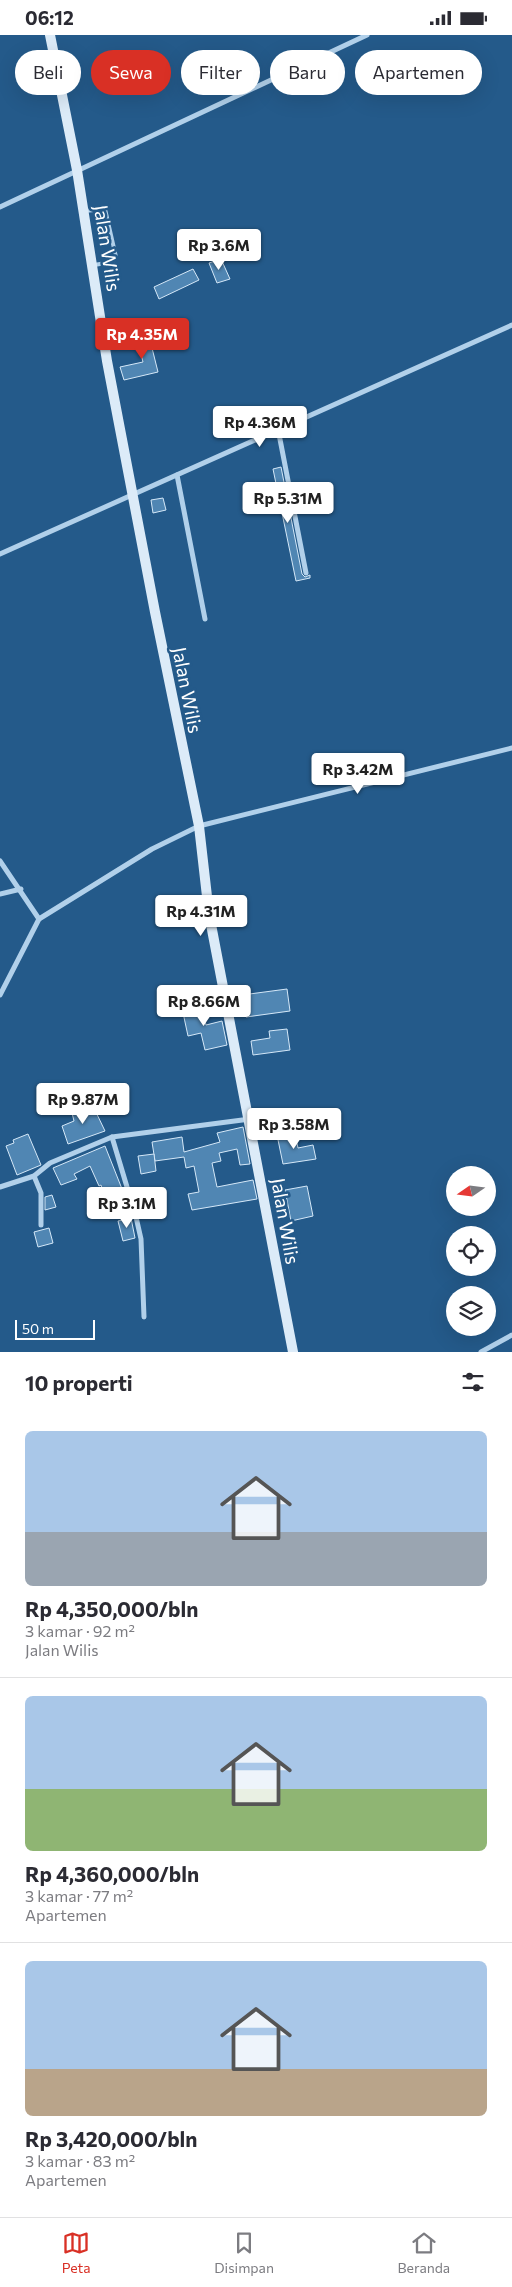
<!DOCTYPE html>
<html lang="id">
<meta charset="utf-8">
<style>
:root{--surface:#fff;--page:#f2f2f3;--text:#2b2b33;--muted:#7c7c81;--line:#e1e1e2;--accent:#d93025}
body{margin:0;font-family:Commissioner,sans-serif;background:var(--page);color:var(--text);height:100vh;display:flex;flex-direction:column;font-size:19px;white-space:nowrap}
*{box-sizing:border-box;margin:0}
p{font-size:16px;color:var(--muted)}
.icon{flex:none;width:28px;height:28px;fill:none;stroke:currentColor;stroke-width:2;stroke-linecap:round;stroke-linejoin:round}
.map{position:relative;height:1317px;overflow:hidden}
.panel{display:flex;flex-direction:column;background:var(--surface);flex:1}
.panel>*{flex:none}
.banner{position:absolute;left:15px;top:15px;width:482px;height:45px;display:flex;gap:10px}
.needle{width:32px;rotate:256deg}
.buttons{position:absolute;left:446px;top:1131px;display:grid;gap:10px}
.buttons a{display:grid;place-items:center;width:50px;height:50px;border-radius:50%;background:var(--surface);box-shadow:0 5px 20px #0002;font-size:25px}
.scale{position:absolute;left:15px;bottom:12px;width:80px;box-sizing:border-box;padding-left:5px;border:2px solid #fff;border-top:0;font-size:14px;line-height:18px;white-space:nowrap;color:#fff;-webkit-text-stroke:4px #245a8a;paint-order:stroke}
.price{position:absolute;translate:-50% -42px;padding:0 11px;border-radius:5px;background:#fff;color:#222;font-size:16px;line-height:32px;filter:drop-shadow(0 1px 2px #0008)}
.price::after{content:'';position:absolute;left:50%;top:30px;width:15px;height:11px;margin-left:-8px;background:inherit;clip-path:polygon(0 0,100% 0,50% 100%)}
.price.selected{background:var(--accent);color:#fff}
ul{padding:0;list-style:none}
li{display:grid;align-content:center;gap:10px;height:265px;padding:0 25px}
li+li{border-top:1px solid var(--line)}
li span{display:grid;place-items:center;height:155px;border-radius:8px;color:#555}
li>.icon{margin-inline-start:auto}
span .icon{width:90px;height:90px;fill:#fffc;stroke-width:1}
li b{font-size:21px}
h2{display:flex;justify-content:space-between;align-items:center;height:60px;padding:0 25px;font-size:21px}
.tag{padding:0 18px;border-radius:22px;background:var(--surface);box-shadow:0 5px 20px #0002;font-size:18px;line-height:45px}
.tag.selected{background:var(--accent);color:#fff}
.status{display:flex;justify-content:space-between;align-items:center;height:35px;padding:0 25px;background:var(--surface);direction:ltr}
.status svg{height:14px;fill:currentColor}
.menu{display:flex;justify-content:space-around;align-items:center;height:70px;border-top:1px solid var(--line);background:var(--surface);font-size:14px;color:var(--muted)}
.menu a{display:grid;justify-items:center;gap:2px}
.menu .selected{color:var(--accent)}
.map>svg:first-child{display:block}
.building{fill:#5086b3;stroke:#d5e8f8}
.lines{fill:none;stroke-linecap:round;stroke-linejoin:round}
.lane{stroke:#b1d0ea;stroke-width:4}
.street{stroke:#b1d0ea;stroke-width:5}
.secondary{stroke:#dcebf8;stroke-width:10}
.labels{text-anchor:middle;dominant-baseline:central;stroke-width:5;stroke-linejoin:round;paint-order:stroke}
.street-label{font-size:19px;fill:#fff;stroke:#245a8a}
</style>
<div class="status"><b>06:12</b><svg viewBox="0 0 49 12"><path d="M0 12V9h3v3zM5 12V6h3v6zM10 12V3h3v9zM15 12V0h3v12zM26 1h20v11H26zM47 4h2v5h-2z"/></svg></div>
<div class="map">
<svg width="512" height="1317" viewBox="0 0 512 1317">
<rect width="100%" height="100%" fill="#245a8a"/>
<g class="building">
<path d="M221,224L230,244L217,248L209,228Z"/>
<path d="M193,234L199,245L159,264L154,252Z"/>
<path d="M148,297L158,337L124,345L120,332L143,327L136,300Z"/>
<path d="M281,432L302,539L305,542L310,540V543L296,546L273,434Z"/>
<path d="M163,463L166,475L153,478L151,465Z"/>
<path d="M287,954L290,976L246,982L242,960Z"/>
<path d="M201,968L206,990L222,986L227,1010L205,1015L201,998L188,1001L182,973Z"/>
<path d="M287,994L290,1015L253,1020L251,1006L270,1003L269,996Z"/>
<path d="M93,1071L105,1096L68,1109L62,1091L74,1086L72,1078Z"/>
<path d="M243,1092L250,1129L240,1130L237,1114L219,1118L221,1126L212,1128L217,1152L253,1145L257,1164L192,1175L188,1159L199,1157L194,1131L186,1133L184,1122L155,1126L152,1107L182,1102L184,1117L220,1107L217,1098Z"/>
<path d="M28,1099L41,1130L17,1140L6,1111L14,1108L13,1105Z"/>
<path d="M295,1099L298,1113L313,1110L316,1124L283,1129L277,1100Z"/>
<path d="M105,1111L124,1159L117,1161L121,1175L110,1179L101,1150L99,1151L90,1131L74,1139L77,1144L61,1150L53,1133Z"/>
<path d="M154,1119L156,1136L141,1139L138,1121Z"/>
<path d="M307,1151L313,1181L291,1186L285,1155Z"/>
<path d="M52,1160L56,1172L45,1175V1162Z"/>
<path d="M131,1183L135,1203L123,1206L118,1186Z"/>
<path d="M49,1193L53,1208L38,1212L34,1197Z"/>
</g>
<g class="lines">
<path class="lane" d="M84,176L105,174L116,222L112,227L94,230"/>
<g class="street">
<path d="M0,172L367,0"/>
<path d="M278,394L306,538"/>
<path d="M177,440L205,584"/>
<path d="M0,519L512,290"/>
<path d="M0,826L39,884"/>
<path d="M0,859L21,854"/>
<path d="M0,960L39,884L152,814L199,791L512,713"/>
<path d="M112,1102L136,1182L141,1204L144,1282"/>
<path d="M34,1141L41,1158V1190"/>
<path d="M0,1152L34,1141L50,1128L112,1102L250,1084"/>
<path d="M481,1317L512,1300"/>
</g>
<path class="secondary" d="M50,0L77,135L107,326L155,577L199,791L209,879L293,1317"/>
</g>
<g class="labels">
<g class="street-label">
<text transform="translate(108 213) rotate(81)">Jalan Wilis</text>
<text transform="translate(188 655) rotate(79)">Jalan Wilis</text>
<text transform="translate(286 1186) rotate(80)">Jalan Wilis</text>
</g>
</g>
</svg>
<div class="buttons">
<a><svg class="needle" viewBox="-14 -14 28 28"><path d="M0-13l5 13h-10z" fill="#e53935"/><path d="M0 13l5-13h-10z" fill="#7c7c81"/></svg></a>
<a><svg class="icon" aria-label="locate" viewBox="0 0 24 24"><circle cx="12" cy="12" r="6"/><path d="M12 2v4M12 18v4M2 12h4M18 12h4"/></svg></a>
<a><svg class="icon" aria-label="layers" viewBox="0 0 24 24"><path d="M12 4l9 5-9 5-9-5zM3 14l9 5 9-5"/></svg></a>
</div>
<div class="scale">50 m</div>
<b class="price" style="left:219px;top:236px">Rp 3.6M</b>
<b class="price selected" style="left:142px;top:325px">Rp 4.35M</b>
<b class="price" style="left:260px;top:413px">Rp 4.36M</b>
<b class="price" style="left:288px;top:489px">Rp 5.31M</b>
<b class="price" style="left:358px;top:760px">Rp 3.42M</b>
<b class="price" style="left:201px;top:902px">Rp 4.31M</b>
<b class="price" style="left:204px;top:992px">Rp 8.66M</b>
<b class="price" style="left:83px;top:1090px">Rp 9.87M</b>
<b class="price" style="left:294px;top:1115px">Rp 3.58M</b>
<b class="price" style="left:127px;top:1194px">Rp 3.1M</b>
<div class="banner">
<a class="tag">Beli</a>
<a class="tag selected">Sewa</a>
<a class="tag">Filter</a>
<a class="tag">Baru</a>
<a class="tag">Apartemen</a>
</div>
</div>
<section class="panel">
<h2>10 properti<svg class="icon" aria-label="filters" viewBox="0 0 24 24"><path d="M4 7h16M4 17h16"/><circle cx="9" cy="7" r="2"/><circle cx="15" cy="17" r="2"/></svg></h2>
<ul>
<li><span style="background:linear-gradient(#a9c7e8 65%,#9aa5b1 0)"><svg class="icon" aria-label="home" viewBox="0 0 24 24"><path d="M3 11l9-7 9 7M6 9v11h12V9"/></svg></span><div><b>Rp 4,350,000/bln</b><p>3 kamar · 92 m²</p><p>Jalan Wilis</p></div></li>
<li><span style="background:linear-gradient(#a9c7e8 60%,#8fb573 0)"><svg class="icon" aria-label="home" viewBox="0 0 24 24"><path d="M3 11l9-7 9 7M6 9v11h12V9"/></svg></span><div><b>Rp 4,360,000/bln</b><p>3 kamar · 77 m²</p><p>Apartemen</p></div></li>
<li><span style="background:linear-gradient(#a9c7e8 70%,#b9a48a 0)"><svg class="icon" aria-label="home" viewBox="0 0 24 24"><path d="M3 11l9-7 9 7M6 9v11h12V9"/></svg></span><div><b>Rp 3,420,000/bln</b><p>3 kamar · 83 m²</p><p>Apartemen</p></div></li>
</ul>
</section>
<nav class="menu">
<a class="selected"><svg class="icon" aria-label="map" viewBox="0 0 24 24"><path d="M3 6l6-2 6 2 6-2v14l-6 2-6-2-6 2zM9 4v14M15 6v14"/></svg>Peta</a>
<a><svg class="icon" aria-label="saved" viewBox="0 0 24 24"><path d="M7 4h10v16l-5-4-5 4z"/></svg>Disimpan</a>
<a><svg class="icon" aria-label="home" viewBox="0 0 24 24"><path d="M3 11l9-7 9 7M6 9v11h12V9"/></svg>Beranda</a>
</nav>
